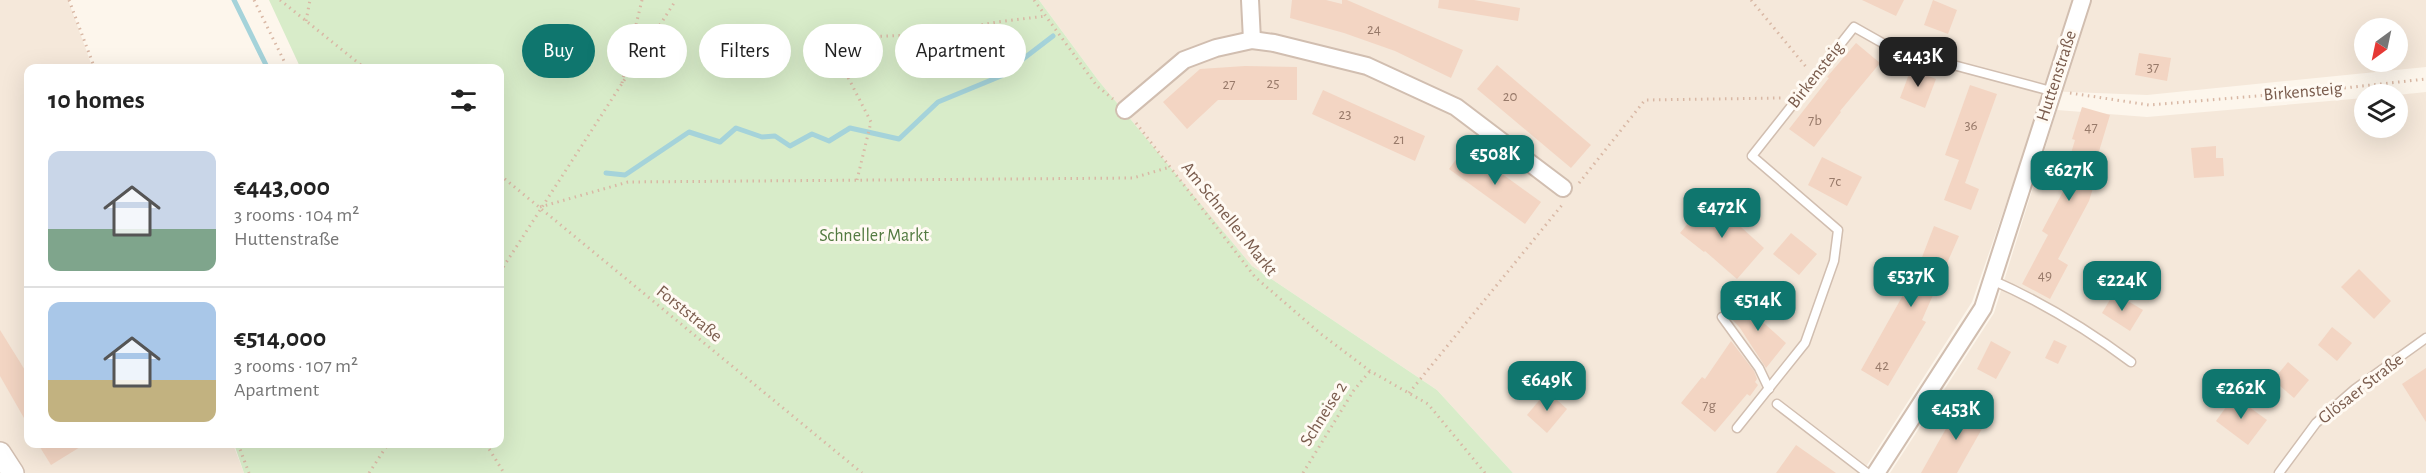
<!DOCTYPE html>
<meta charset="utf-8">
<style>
:root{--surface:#fff;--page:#f6f6f6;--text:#222;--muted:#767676;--line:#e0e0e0;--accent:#0f766e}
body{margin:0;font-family:"Alegreya Sans",sans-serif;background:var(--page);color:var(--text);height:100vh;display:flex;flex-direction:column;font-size:22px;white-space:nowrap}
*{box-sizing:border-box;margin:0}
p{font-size:20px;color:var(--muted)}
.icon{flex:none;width:33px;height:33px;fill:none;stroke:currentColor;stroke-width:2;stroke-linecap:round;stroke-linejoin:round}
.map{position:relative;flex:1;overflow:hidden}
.sheet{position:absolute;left:24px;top:64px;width:480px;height:384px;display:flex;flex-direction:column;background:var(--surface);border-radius:12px;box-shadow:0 6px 24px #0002}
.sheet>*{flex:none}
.banner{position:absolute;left:522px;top:24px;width:570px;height:54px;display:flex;gap:12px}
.needle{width:39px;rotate:213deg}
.tools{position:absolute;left:2354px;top:18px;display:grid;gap:12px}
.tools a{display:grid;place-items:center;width:54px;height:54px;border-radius:50%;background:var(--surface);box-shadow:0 6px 24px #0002;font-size:30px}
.price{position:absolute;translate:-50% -51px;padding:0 14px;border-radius:12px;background:var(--accent);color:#fff;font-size:20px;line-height:39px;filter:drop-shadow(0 2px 3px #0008)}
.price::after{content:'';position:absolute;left:50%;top:36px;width:18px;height:14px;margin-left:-9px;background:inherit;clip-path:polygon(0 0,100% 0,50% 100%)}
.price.on{background:#222;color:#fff}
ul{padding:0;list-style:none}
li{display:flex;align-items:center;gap:18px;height:150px;padding:0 24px}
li+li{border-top:2px solid var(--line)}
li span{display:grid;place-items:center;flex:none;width:168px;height:120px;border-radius:12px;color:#555}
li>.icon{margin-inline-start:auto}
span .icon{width:72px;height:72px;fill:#fffc;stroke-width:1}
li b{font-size:26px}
h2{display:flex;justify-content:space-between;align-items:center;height:72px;padding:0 24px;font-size:26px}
.tag{padding:0 21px;border-radius:27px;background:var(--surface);box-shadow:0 6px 24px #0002;font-size:21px;line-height:54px}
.tag.on{background:var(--accent);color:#fff}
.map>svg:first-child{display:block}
.residential{fill:#f5e8da;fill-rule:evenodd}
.green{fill:#d8ecc9}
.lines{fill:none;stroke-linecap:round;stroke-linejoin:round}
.stream{stroke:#a5d3da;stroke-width:5}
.building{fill:#f3d5c3}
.service-casing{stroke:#d1beb0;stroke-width:11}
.minor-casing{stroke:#d1beb0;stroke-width:20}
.tertiary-casing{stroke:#d1beb0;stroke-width:24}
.path{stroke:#d9b8a5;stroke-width:3;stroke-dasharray:1.5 4.5;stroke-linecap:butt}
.service{stroke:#fff;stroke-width:8}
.minor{stroke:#fff;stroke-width:16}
.tertiary{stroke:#fff;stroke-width:21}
.labels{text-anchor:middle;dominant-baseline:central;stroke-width:6;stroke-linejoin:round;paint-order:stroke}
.number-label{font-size:15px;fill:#987a6a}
.street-label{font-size:18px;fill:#7a5c4d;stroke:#fffaf3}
.park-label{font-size:18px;fill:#537a41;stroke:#fffaf3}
</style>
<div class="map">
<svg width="2426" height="473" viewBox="0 0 2426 473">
<rect width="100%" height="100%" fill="#fdf6ec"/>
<g class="residential">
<path d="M0,0H68L93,69H28V444H233L244,473H0Z"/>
<path d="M1039,0H2426V67L2147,95L2045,91L1972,302L1862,473H1513L1437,390L1252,266L1098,80ZM2364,28H2397V62H2364Z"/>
<path d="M2426,92V473H1890L1994,313L2057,110L2147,117L2364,98V128H2397V95Z"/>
</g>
<path class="green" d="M269,0H1039L1098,80L1252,266L1437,390L1513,473H244L234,444H500V69H301Z"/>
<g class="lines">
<g class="stream">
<path d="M234,0L268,69"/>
<path d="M606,173L625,175L689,132L720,142L736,128L762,137L775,136L790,146L812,134L829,141L850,128L899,139L938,102L1001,76L1053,36"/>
</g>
</g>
<g class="building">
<path d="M1292,0H1326L1342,4V0H1347L1463,50L1451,78L1395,51L1344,33L1290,18Z"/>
<path d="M1439,0H1474L1520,8L1518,21L1438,8Z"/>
<path d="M1862,0H1904L1896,16Z"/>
<path d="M1933,0L1957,10L1948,34L1924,25Z"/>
<path d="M1856,43L1880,63L1840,111L1841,112L1814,147L1789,129L1829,78L1827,77Z"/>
<path d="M2139,53L2171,58L2167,81L2135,75Z"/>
<path d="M1497,65L1591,145L1571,168L1477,89Z"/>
<path d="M1245,66L1297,67V100H1218L1187,129L1163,102L1200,69Z"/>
<path d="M1911,69L1936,79L1925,108L1900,98Z"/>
<path d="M1970,85L1997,94L1965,183L1979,189L1971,210L1944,200L1959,160L1945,155Z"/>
<path d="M1323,90L1425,136L1415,161L1312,114Z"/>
<path d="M2082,107L2110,115L2097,158L2102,159L2089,201L2058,259L2068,265L2050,299L2022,284L2048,235L2042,231L2067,184L2062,183L2075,140L2072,139Z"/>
<path d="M2216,146V158H2223L2224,176L2194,178L2191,148Z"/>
<path d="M1465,147L1541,202L1525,224L1449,169Z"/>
<path d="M1822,157L1862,177L1847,206L1808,185Z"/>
<path d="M1709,198L1764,248L1737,279L1705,251L1704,252L1680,233Z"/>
<path d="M1934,226L1959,236L1922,320L1926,322L1888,386L1861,370L1907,288L1900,285L1911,261L1919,265Z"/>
<path d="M1791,233L1817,254L1799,275L1773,254Z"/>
<path d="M2359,269L2391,301L2374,319L2341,287Z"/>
<path d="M2114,293L2143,310L2130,331L2102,313Z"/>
<path d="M1746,297L1762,309L1756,316L1786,343L1766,368L1740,328L1731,318Z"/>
<path d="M2332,327L2352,343L2337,361L2318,345Z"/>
<path d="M0,330L28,375V425L0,376Z"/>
<path d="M2054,340L2067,346L2058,364L2045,358Z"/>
<path d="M1731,341L1754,371L1757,379L1755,382L1758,385L1750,396L1747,394L1715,432L1681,403L1702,377L1705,379Z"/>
<path d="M1991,341L2011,352L1996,379L1977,369Z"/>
<path d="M2288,362L2309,380L2294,398L2273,380Z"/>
<path d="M2426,368V422L2402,384Z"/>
<path d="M1547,391L1567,409L1547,433L1527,415Z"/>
<path d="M2234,396L2267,420L2248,445L2216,421Z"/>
<path d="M1961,402L1988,418L1957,473H1921Z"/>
<path d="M38,444H85L51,465Z"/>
<path d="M1796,445L1836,473H1776Z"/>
</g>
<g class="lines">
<g class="service-casing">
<g id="service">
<path d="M1992,280C2042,302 2088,330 2131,362"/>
<path d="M1722,317L1759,368L1769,389"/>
<path d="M1777,404L1867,473"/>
<path d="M1737,428L1805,343L1834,261L1838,230L1752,156L1854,27L1893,49L2051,91"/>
<path d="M2279,473L2316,423L2355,389L2426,338"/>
</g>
</g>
<g class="minor-casing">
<g id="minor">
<path d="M1250,0L1252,40"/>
<path d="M1125,110L1184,60L1216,48L1252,40L1274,43L1367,66L1456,107L1563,188"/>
<path d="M1876,473L1983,308L2082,0"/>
</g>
</g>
<g class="tertiary-casing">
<path id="tertiary" d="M0,453L13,473"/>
</g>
<g class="path">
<path d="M69,0L95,69"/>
<path d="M254,0L288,69"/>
<path d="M280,0L366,69"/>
<path d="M1034,0L1097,86L1113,99"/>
<path d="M1751,0L1807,68"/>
<path d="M306,21L310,0"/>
<path d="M622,83L642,0"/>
<path d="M2070,93L2149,105L2317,91L2426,79"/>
<path d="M1136,123L1255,277L1321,334L1370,371L1428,404L1485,473"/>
<path d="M500,175L862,473"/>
<path d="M857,180L871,122L835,52L843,38L932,34L997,22L1046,16"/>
<path d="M1579,183L1645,100L1781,98"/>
<path d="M540,207L628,182L1133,178L1170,167"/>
<path d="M500,272L676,0"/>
<path d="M1409,393L1562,205"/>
<path d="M238,444L249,473"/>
<path d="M486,444L504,473"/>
<path d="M369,473L388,444"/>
<path d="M1303,473L1354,390L1370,371"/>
</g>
<use href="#service" class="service"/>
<use href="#minor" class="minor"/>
<use href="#tertiary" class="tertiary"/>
</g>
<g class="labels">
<g class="number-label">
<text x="1374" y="29">24</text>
<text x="2153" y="67">37</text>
<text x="1273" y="83">25</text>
<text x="1229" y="84">27</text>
<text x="1510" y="96">20</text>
<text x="1345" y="114">23</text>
<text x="1815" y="120">7b</text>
<text x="1971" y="125">36</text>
<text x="2091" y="127">47</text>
<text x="1399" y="139">21</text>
<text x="1835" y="181">7c</text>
<text x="2045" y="275">49</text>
<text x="1882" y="365">42</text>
<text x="1709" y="405">7g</text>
</g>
<g class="street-label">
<text transform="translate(1816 75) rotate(-52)">Birkensteig</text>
<text transform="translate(2057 76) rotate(-72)">Huttenstraße</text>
<text transform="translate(2303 92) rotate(-5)">Birkensteig</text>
<text transform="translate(1229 219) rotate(51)">Am Schnellen Markt</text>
<text transform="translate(689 314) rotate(39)">Forststraße</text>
<text transform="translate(2361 389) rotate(-38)">Glösaer Straße</text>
<text transform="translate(1324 414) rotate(-58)">Schneise 2</text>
</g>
<g class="park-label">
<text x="874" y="236">Schneller Markt</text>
</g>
</g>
</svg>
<div class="tools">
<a><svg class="needle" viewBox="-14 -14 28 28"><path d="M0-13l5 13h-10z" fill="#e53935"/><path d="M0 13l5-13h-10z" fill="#767676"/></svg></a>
<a><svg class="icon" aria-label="layers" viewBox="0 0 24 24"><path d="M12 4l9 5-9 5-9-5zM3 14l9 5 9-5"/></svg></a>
</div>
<b class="price on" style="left:1918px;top:88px">€443K</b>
<b class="price" style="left:1495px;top:186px">€508K</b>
<b class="price" style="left:2069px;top:202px">€627K</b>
<b class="price" style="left:1722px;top:239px">€472K</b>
<b class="price" style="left:1911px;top:308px">€537K</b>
<b class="price" style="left:2122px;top:312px">€224K</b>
<b class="price" style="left:1758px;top:332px">€514K</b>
<b class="price" style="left:1547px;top:412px">€649K</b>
<b class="price" style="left:2241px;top:420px">€262K</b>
<b class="price" style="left:1956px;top:441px">€453K</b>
<div class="banner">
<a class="tag on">Buy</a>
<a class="tag">Rent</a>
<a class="tag">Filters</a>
<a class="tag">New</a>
<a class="tag">Apartment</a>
</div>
<section class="sheet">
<h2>10 homes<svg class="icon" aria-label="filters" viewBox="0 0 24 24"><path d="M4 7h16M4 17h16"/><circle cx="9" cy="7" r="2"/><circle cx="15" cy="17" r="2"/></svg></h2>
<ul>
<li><span style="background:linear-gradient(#c9d6e8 65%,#7fa58c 0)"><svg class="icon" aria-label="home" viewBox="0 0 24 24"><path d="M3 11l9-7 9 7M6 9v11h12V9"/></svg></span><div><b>€443,000</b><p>3 rooms · 104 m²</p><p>Huttenstraße</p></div></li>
<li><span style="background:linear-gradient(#a9c7e8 65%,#c2b280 0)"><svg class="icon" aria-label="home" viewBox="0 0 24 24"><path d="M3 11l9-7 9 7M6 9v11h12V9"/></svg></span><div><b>€514,000</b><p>3 rooms · 107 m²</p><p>Apartment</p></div></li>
</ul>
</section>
</div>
